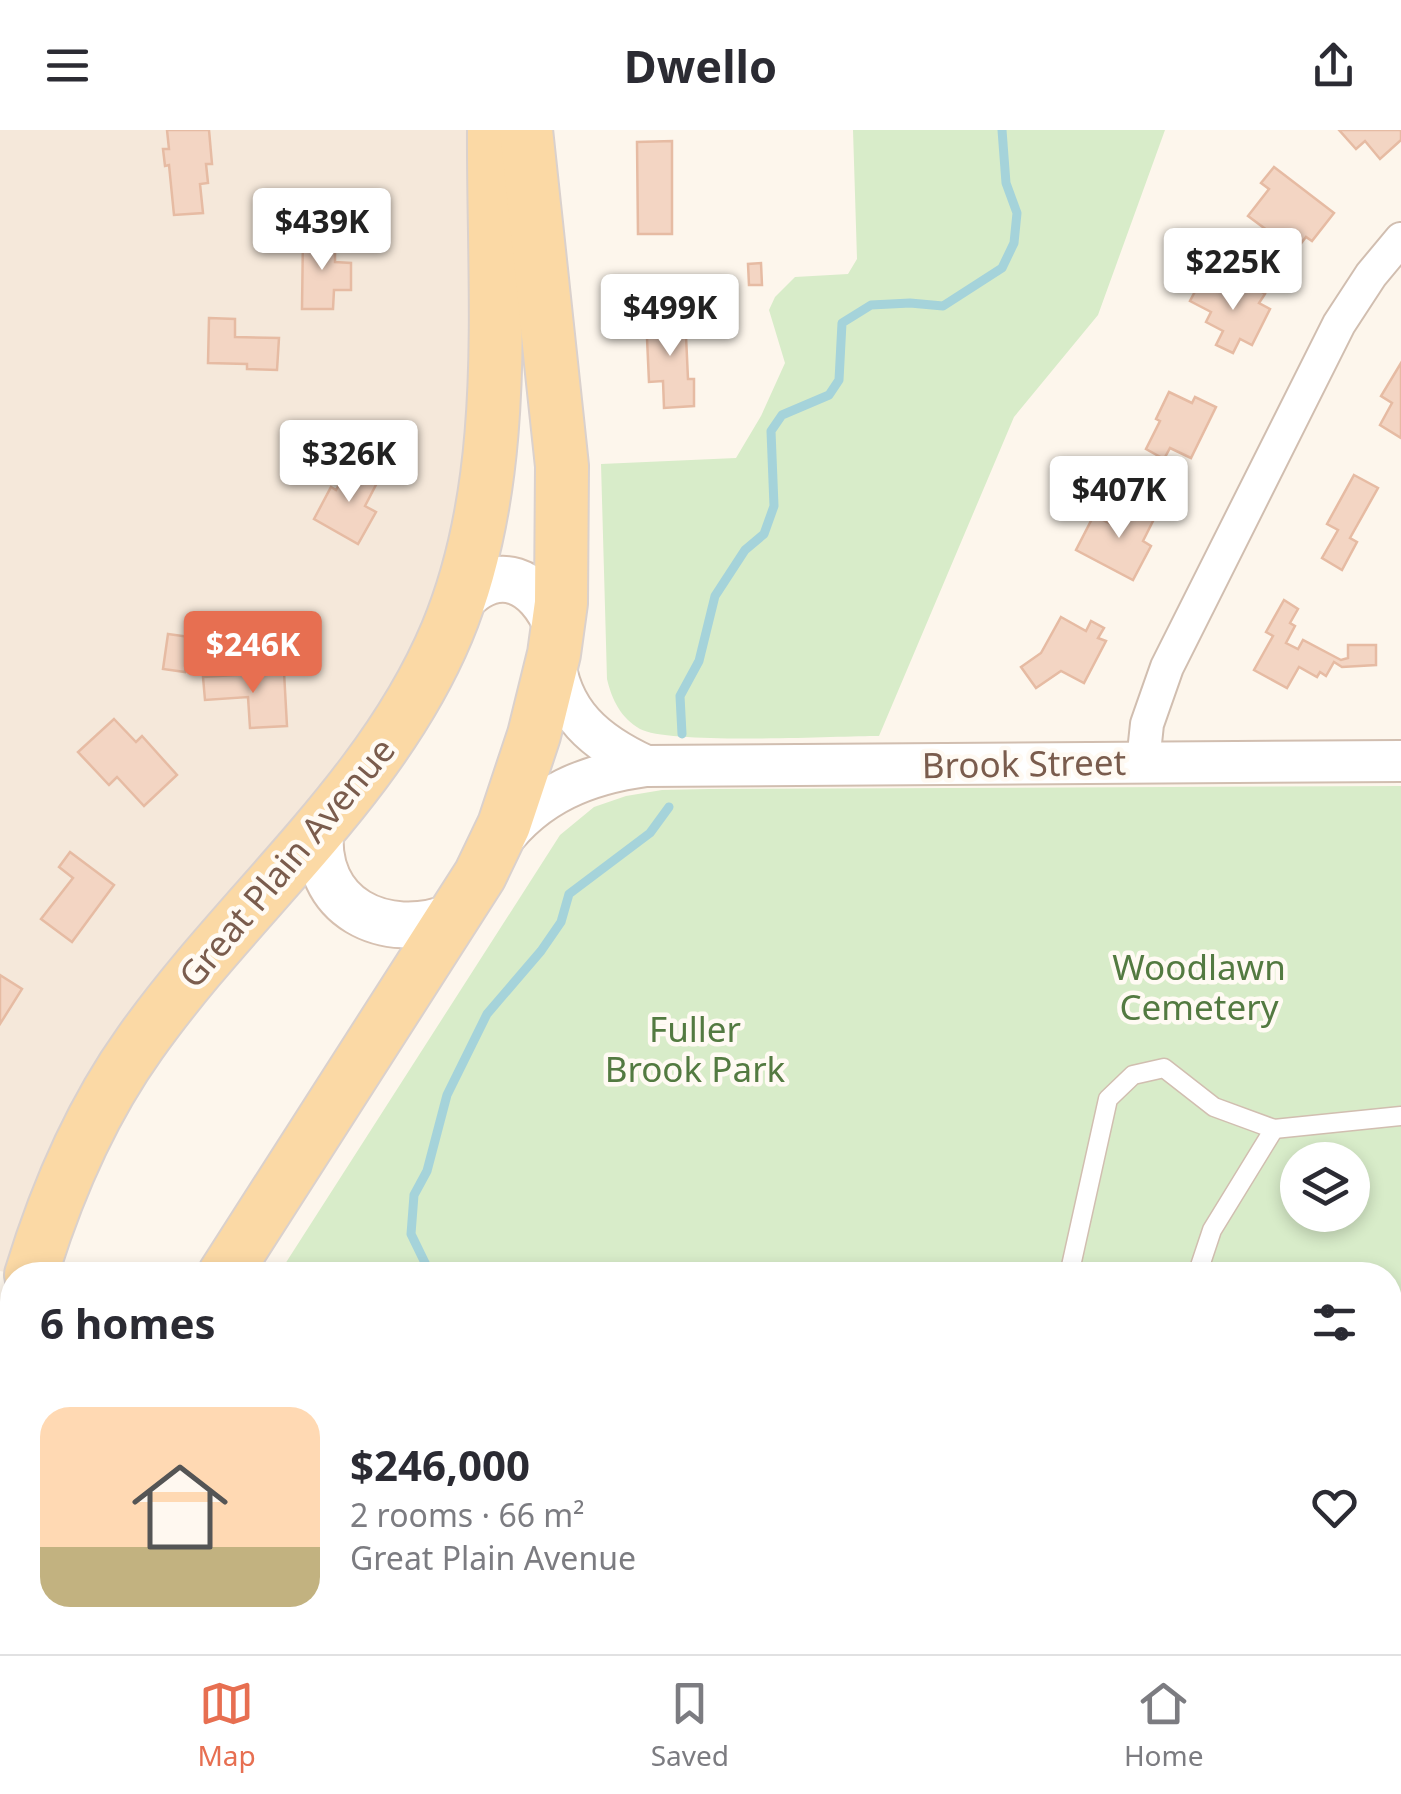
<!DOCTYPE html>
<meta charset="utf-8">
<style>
:root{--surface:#fff;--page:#f2f2f3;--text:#2b2b33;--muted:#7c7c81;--line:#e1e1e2;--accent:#e76f51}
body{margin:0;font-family:"Noto Sans",sans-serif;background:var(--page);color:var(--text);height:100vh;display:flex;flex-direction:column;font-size:38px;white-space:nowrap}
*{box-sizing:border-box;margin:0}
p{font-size:32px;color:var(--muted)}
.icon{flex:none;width:55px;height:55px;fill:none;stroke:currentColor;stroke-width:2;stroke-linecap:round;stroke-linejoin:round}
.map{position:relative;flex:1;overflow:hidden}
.drawer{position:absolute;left:0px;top:1132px;width:1402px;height:392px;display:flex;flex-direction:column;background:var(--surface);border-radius:40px 40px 0 0;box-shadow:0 5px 15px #0003}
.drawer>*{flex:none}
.buttons{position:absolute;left:1280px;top:1012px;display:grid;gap:20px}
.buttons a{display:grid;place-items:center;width:90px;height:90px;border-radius:50%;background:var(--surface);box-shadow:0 5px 15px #0003;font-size:50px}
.price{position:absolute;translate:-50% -85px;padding:0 22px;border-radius:10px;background:#fff;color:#222;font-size:32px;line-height:65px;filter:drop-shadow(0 2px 5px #0008)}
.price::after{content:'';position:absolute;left:50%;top:60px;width:30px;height:22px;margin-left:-15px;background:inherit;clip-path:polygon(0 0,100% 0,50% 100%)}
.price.selected{background:var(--accent);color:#fff}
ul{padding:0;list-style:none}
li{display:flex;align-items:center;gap:30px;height:250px;padding:0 40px}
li+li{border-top:2px solid var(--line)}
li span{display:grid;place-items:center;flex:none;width:280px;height:200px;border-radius:30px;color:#555}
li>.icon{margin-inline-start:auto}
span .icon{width:120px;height:120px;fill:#fffc;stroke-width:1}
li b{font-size:42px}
h2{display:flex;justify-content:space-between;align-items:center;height:120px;padding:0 40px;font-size:42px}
header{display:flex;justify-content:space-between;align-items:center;height:130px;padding:0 40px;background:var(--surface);font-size:45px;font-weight:700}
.menu{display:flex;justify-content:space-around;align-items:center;height:140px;border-top:2px solid var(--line);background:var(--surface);font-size:28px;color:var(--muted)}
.menu a{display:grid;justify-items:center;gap:5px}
.menu .selected{color:var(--accent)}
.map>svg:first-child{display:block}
.residential{fill:#f5e8da}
.green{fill:#d8ecc9;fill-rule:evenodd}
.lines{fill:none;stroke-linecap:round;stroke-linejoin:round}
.stream{stroke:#a5d3da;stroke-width:9}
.building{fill:#f3d5c3;stroke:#e6bba3;stroke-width:2.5}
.service-casing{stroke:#d1beb0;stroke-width:21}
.minor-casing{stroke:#d1beb0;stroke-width:36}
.tertiary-casing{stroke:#d1beb0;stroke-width:44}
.secondary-casing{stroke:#d6c0b0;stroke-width:49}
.primary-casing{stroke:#dad1cd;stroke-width:56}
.service{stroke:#fff;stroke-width:18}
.minor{stroke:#fff;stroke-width:32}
.tertiary{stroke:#fff;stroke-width:40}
.secondary{stroke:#fff;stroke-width:45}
.primary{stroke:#fbd9a5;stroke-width:52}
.labels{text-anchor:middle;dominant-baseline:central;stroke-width:9;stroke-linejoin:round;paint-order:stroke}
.street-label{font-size:35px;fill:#7a5c4d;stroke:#fffaf3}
.park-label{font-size:35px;fill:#537a41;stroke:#fffaf3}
</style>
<header><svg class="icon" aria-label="menu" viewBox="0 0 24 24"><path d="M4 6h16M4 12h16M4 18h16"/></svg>Dwello<svg class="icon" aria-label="share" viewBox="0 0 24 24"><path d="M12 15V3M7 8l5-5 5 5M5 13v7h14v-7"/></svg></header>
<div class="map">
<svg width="1401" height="1524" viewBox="0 0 1401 1524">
<rect width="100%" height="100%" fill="#fdf6ec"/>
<path class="residential" d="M0,0H478L472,371L391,579L10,1143L0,1141Z"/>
<g class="green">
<path d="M853,0H1165L1098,185L1014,287L879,606C834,606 670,615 640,599C621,588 612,570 607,549L601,334L736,328L761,286L785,233L769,180L775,167L795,147L848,144L857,129Z"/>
<path d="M1401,656V1524H107L109,1512H1390V1145H278L560,705L594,677L626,666L662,660L709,659ZM1298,1030H1352V1085H1298Z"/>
</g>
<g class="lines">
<g class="stream">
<path d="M682,604L680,566L699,531L715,466L745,420L764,404L774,376L771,301L782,285L829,265L839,250L842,193L871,175L910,173L943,176L1002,138L1014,113L1017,83L1006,53L1002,0"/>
<path d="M437,1145L427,1137L411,1104L414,1065L427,1041L447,965L487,884L541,821L561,792L569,764L650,703L669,677"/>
<path d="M480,1512L483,1524"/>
</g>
</g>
<g class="building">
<path d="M167,0H209L212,34H206L208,53L200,54L203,83L174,85L169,35L165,36L163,19H169Z"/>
<path d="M1339,0H1401V10L1380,29L1365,11L1356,19Z"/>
<path d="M672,11V104H638L637,12Z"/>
<path d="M1274,37L1334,83L1312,111L1306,107L1295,121L1248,86L1269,59L1261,53Z"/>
<path d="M303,105H335V132L351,133V160H334L333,179H302Z"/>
<path d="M761,133L762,155H749L748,134Z"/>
<path d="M1207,151L1237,171L1247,153L1265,164L1259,173L1270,179L1252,215L1240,209L1233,223L1216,215L1223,201L1206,192L1211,182L1190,171L1200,152Z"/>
<path d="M685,184L688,249H694V276L664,278L663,251L649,252L646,186Z"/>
<path d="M209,188L235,189V207L279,208L277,240L247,239V234L208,233Z"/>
<path d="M1401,233V308L1380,295L1392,273L1381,266Z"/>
<path d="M1169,262L1192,273L1195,267L1216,277L1191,328L1170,318L1164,329L1146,319L1160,291L1156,289Z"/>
<path d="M351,334L379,349L365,376L376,382L358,414L314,389L331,357L336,360Z"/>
<path d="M1354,345L1378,358L1350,408L1357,412L1342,440L1322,428L1338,400L1327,394Z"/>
<path d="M1127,372L1155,387L1143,411L1151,416L1133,450L1076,420L1094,385L1114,396Z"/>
<path d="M1284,470L1298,479L1290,493L1295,496L1286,513L1298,519L1303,510L1341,530L1348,528V515H1376V535L1342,537L1334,532L1326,546L1320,542L1317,547L1299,537L1287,558L1254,540L1273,506L1266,502Z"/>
<path d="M1061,487L1086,501L1091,491L1104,498L1098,508L1106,511L1084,553L1061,541L1036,558L1021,537L1041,523Z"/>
<path d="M168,504L190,507L185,542L163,539Z"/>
<path d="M284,542L287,596L250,598L248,567L205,570L203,547Z"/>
<path d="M114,589L136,612L142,606L177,645L144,676L117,647L109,655L78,622Z"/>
<path d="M70,722L114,755L72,812L41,789L73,748L59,737Z"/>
<path d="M0,845L22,859L0,894Z"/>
</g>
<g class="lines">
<g class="service-casing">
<g id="service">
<path d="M1069,1145L1108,969L1133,945L1164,938L1214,977L1274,999L1401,986"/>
<path d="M1197,1145L1212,1100L1274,999"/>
<path d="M1390,1248L1401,1244"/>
<path d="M1341,1512L1376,1524"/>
<path d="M945,1524L950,1512"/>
<path d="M1309,1524L1326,1512"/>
</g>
</g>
<g class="minor-casing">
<path id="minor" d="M1143,632L1147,594L1167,537L1339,194L1371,145L1401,109"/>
</g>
<g class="tertiary-casing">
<g id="tertiary">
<path d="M554,524C559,583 596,613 646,636"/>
<path d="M500,713C537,664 587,644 646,636L1401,631"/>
</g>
</g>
<g class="secondary-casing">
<g id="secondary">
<path d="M458,474C497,430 538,449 558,499"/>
<path d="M321,696C311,778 385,813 454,786"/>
</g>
</g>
<g class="primary-casing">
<g id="primary">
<path d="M31,1145C56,1063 90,983 140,913C239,773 380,662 447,502C512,346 493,166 494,0"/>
<path d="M224,1145L480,745L504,695L534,605L554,524L561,473L562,336L526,0"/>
<path d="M8,1524C2,1423 0,1321 12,1221"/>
<path d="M60,1524L63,1512"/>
</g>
</g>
<use href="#service" class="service"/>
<use href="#minor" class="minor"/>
<use href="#tertiary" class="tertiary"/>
<use href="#secondary" class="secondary"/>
<use href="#primary" class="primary"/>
</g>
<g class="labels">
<g class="street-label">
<text transform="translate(1024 633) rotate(-1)">Brook Street</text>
<text transform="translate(286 732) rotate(-50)">Great Plain Avenue</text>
</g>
<g class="park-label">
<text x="1199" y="836">Woodlawn<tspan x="1199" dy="40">Cemetery</tspan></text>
<text x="695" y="898">Fuller<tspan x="695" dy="40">Brook Park</tspan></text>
</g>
</g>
</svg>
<div class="buttons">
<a><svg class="icon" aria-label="layers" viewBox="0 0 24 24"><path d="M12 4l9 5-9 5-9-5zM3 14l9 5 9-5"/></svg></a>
</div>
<b class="price" style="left:322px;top:143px">$439K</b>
<b class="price" style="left:1233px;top:183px">$225K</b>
<b class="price" style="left:670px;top:229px">$499K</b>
<b class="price" style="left:349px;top:375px">$326K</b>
<b class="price" style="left:1119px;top:411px">$407K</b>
<b class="price selected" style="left:253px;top:566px">$246K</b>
<section class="drawer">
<h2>6 homes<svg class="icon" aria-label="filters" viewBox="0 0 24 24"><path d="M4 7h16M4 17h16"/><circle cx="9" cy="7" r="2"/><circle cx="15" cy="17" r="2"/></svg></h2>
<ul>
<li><span style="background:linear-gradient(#ffd9b3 70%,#c2b280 0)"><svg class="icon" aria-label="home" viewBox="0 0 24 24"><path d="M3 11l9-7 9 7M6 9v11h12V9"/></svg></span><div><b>$246,000</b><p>2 rooms · 66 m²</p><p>Great Plain Avenue</p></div><svg class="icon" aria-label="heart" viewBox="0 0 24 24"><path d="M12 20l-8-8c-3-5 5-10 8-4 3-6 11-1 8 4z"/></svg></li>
</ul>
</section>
</div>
<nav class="menu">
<a class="selected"><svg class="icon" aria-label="map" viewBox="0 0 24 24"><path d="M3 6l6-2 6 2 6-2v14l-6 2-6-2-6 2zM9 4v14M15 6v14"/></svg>Map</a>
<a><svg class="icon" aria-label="saved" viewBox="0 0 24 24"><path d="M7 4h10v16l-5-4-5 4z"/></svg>Saved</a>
<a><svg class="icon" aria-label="home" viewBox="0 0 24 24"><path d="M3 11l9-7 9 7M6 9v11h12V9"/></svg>Home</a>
</nav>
